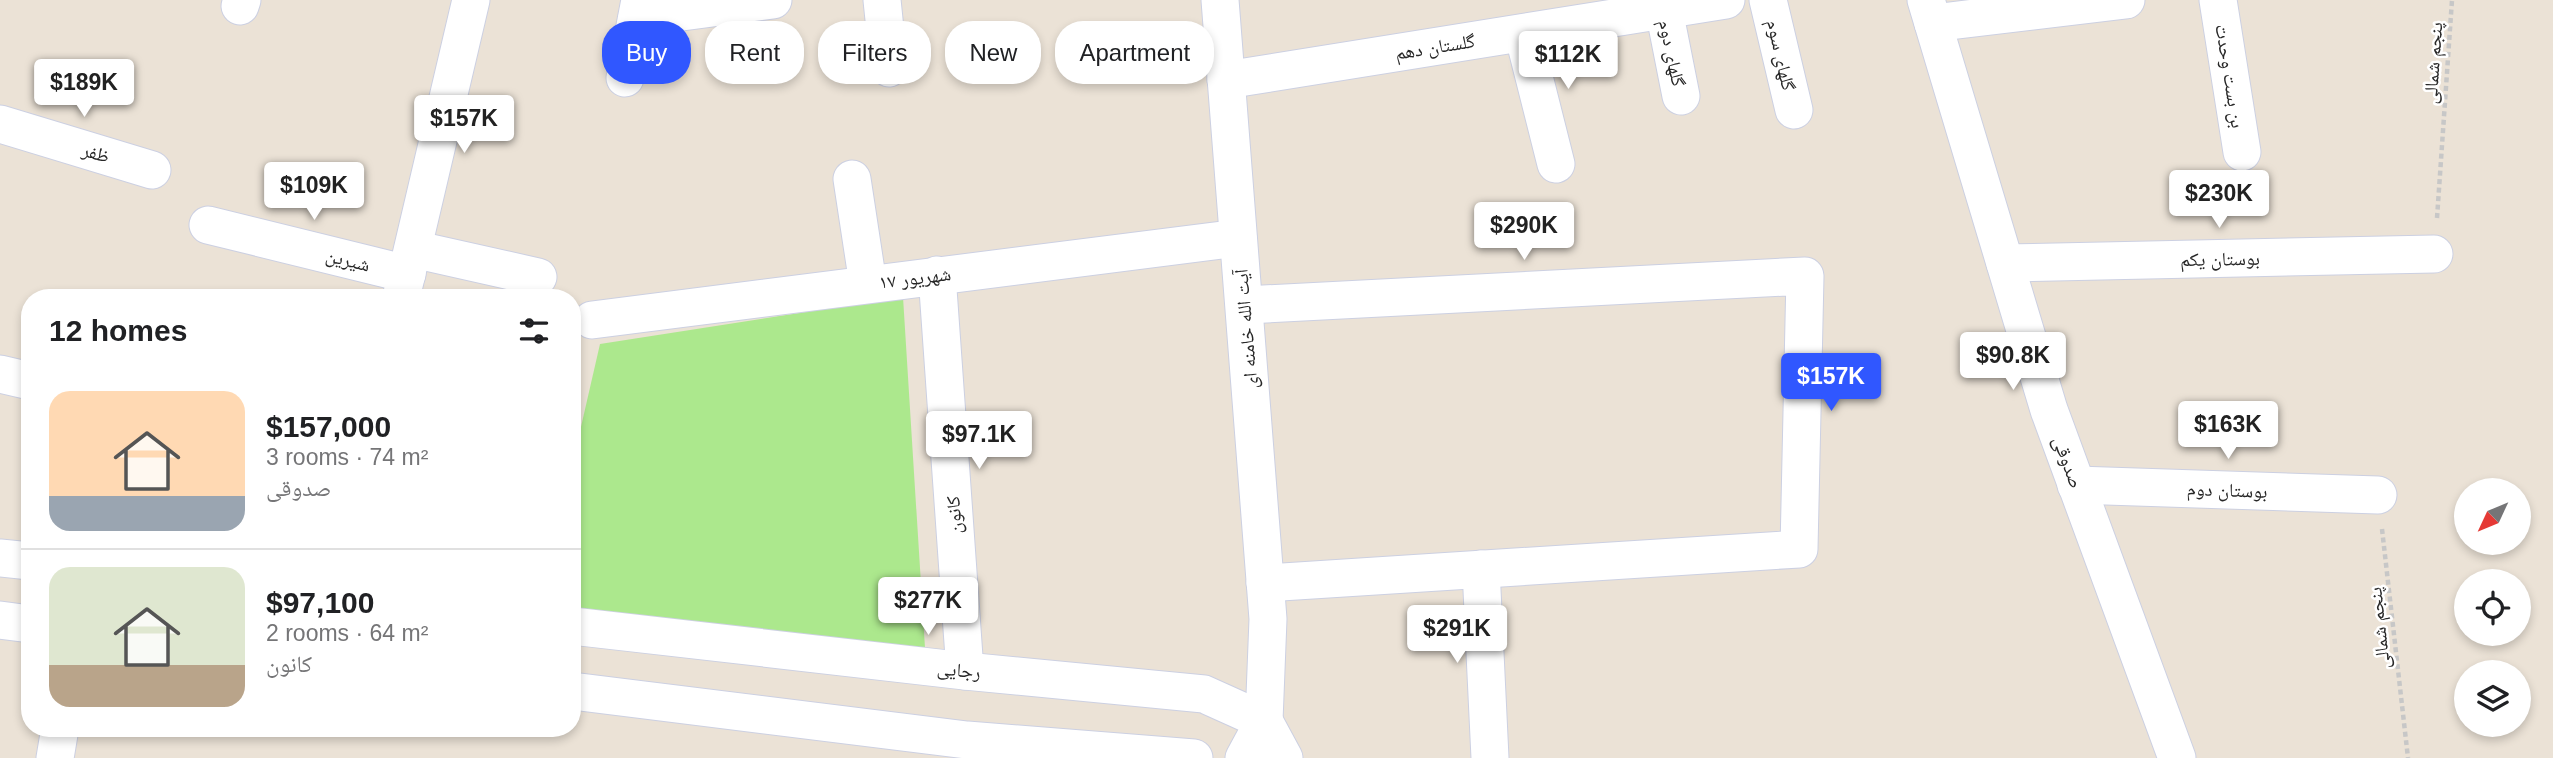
<!DOCTYPE html>
<meta charset="utf-8">
<style>
:root{--surface:#fff;--page:#f2f2f2;--text:#202124;--muted:#757577;--line:#e0e0e0;--accent:#3057ff}
body{margin:0;font-family:Arial,"Noto Naskh Arabic",sans-serif;background:var(--page);color:var(--text);height:100vh;display:flex;flex-direction:column;font-size:26px;white-space:nowrap}
*{box-sizing:border-box;margin:0}
p{font-size:23px;color:var(--muted)}
.icon{flex:none;width:38px;height:38px;fill:none;stroke:currentColor;stroke-width:2;stroke-linecap:round;stroke-linejoin:round}
.map{position:relative;flex:1;overflow:hidden}
.side{position:absolute;left:21px;top:289px;width:560px;height:448px;display:flex;flex-direction:column;background:var(--surface);border-radius:28px;box-shadow:0 4px 10px #0003}
.side>*{flex:none}
.hud{position:absolute;left:602px;top:21px;width:665px;height:63px;display:flex;gap:14px}
.needle{width:46px;rotate:226deg}
.buttons{position:absolute;left:2454px;top:478px;display:grid;gap:14px}
.buttons a{display:grid;place-items:center;width:77px;height:77px;border-radius:50%;background:var(--surface);box-shadow:0 4px 10px #0003;font-size:35px}
.price{position:absolute;translate:-50% -60px;padding:0 16px;border-radius:7px;background:#fff;color:#222;font-size:23px;line-height:46px;filter:drop-shadow(0 2px 4px #0008)}
.price::after{content:'';position:absolute;left:50%;top:42px;width:21px;height:16px;margin-left:-10px;background:inherit;clip-path:polygon(0 0,100% 0,50% 100%)}
.price.on{background:var(--accent);color:#fff}
ul{padding:0;list-style:none}
li{display:flex;align-items:center;gap:21px;height:175px;padding:0 28px}
li+li{border-top:2px solid var(--line)}
li span{display:grid;place-items:center;flex:none;width:196px;height:140px;border-radius:21px;color:#555}
li>.icon{margin-inline-start:auto}
span .icon{width:84px;height:84px;fill:#fffc;stroke-width:1}
li b{font-size:30px}
h2{display:flex;justify-content:space-between;align-items:center;height:84px;padding:0 28px;font-size:30px}
.chip{padding:0 24px;border-radius:28px;background:var(--surface);box-shadow:0 4px 10px #0003;font-size:24px;line-height:63px}
.chip.on{background:var(--accent);color:#fff}
.map>svg:first-child{display:block}
.green{fill:#ace88d}
.lines{fill:none;stroke-linecap:round;stroke-linejoin:round}
.minor-casing{stroke:#ccd0e2;stroke-width:39}
.path{stroke:#c7c7c7;stroke-width:4.5;stroke-dasharray:5 3.5;stroke-linecap:butt}
.minor{stroke:#fff;stroke-width:37}
.labels{text-anchor:middle;dominant-baseline:central;stroke-width:5;stroke-linejoin:round;paint-order:stroke}
.street-label{font-size:19px;fill:#272727;stroke:#fff}
</style>
<div class="map">
<svg width="2553" height="758" viewBox="0 0 2553 758">
<rect width="100%" height="100%" fill="#ebe2d6"/>
<path class="green" d="M903,297L926,664L572,612V466L600,344Z"/>
<g class="lines">
<g class="minor-casing">
<g id="minor">
<path d="M882,0L889,68"/>
<path d="M1220,0L1268,619L1264,721L1244,758"/>
<path d="M1768,0L1794,110"/>
<path d="M1926,0L2049,410L2177,758"/>
<path d="M2218,0L2242,152"/>
<path d="M240,6L242,0"/>
<path d="M1664,10L1681,96"/>
<path d="M637,18L773,0"/>
<path d="M1933,23L2126,0"/>
<path d="M1523,33L1556,164"/>
<path d="M625,78L640,0"/>
<path d="M1226,80L1726,0"/>
<path d="M0,124L152,170"/>
<path d="M852,179L868,284"/>
<path d="M208,225L407,274"/>
<path d="M413,249L538,277"/>
<path d="M2005,263L2434,254"/>
<path d="M937,275L965,671"/>
<path d="M401,298L471,0"/>
<path d="M1245,305L1805,276L1799,549L1265,583"/>
<path d="M592,320L1238,238"/>
<path d="M0,374L30,381"/>
<path d="M2076,485L2378,495"/>
<path d="M0,558L30,561"/>
<path d="M1481,569L1490,758"/>
<path d="M0,620L30,624"/>
<path d="M572,626L965,671L1204,694L1264,721"/>
<path d="M572,691L967,740L1194,758"/>
<path d="M1264,721L1284,758"/>
<path d="M55,758L60,728"/>
</g>
</g>
<g class="path">
<path d="M2437,218L2452,0"/>
<path d="M2382,529L2408,758"/>
</g>
<use href="#minor" class="minor"/>
</g>
<g class="labels">
<g class="street-label">
<text transform="translate(1435 47) rotate(-9)">گلستان دهم</text>
<text transform="translate(1672 53) rotate(78)">گلهای دوم</text>
<text transform="translate(1781 55) rotate(77)">گلهای سوم</text>
<text transform="translate(2433 63) rotate(-86)">پنجم شمالی</text>
<text transform="translate(2230 76) rotate(81)">بن بست وحدت</text>
<text transform="translate(96 153) rotate(17)">ظفر</text>
<text transform="translate(2220 259) rotate(-1)">بوستان یکم</text>
<text transform="translate(348 260) rotate(14)">شیرین</text>
<text transform="translate(915 278) rotate(-7)">۱۷ شهریور</text>
<text transform="translate(1246 329) rotate(-95)">آیت الله خامنه ای</text>
<text transform="translate(2068 462) rotate(70)">صدوقی</text>
<text transform="translate(2227 490) rotate(2)">بوستان دوم</text>
<text transform="translate(954 515) rotate(-94)">کانون</text>
<text transform="translate(2379 628) rotate(-96)">پنجم شمالی</text>
<text transform="translate(959 670) rotate(6)">رجایی</text>
</g>
</g>
</svg>
<div class="buttons">
<a><svg class="needle" viewBox="-14 -14 28 28"><path d="M0-13l5 13h-10z" fill="#e53935"/><path d="M0 13l5-13h-10z" fill="#757577"/></svg></a>
<a><svg class="icon" aria-label="locate" viewBox="0 0 24 24"><circle cx="12" cy="12" r="6"/><path d="M12 2v4M12 18v4M2 12h4M18 12h4"/></svg></a>
<a><svg class="icon" aria-label="layers" viewBox="0 0 24 24"><path d="M12 4l9 5-9 5-9-5zM3 14l9 5 9-5"/></svg></a>
</div>
<b class="price" style="left:1568px;top:91px">$112K</b>
<b class="price" style="left:84px;top:119px">$189K</b>
<b class="price" style="left:464px;top:155px">$157K</b>
<b class="price" style="left:314px;top:222px">$109K</b>
<b class="price" style="left:2219px;top:230px">$230K</b>
<b class="price" style="left:1524px;top:262px">$290K</b>
<b class="price" style="left:2013px;top:392px">$90.8K</b>
<b class="price on" style="left:1831px;top:413px">$157K</b>
<b class="price" style="left:2228px;top:461px">$163K</b>
<b class="price" style="left:979px;top:471px">$97.1K</b>
<b class="price" style="left:928px;top:637px">$277K</b>
<b class="price" style="left:1457px;top:665px">$291K</b>
<div class="hud">
<a class="chip on">Buy</a>
<a class="chip">Rent</a>
<a class="chip">Filters</a>
<a class="chip">New</a>
<a class="chip">Apartment</a>
</div>
<section class="side">
<h2>12 homes<svg class="icon" aria-label="filters" viewBox="0 0 24 24"><path d="M4 7h16M4 17h16"/><circle cx="9" cy="7" r="2"/><circle cx="15" cy="17" r="2"/></svg></h2>
<ul>
<li><span style="background:linear-gradient(#ffd9b3 75%,#9aa5b1 0)"><svg class="icon" aria-label="home" viewBox="0 0 24 24"><path d="M3 11l9-7 9 7M6 9v11h12V9"/></svg></span><div><b>$157,000</b><p>3 rooms · 74 m²</p><p>صدوقی</p></div></li>
<li><span style="background:linear-gradient(#dfe7d0 70%,#b9a48a 0)"><svg class="icon" aria-label="home" viewBox="0 0 24 24"><path d="M3 11l9-7 9 7M6 9v11h12V9"/></svg></span><div><b>$97,100</b><p>2 rooms · 64 m²</p><p>کانون</p></div></li>
</ul>
</section>
</div>
